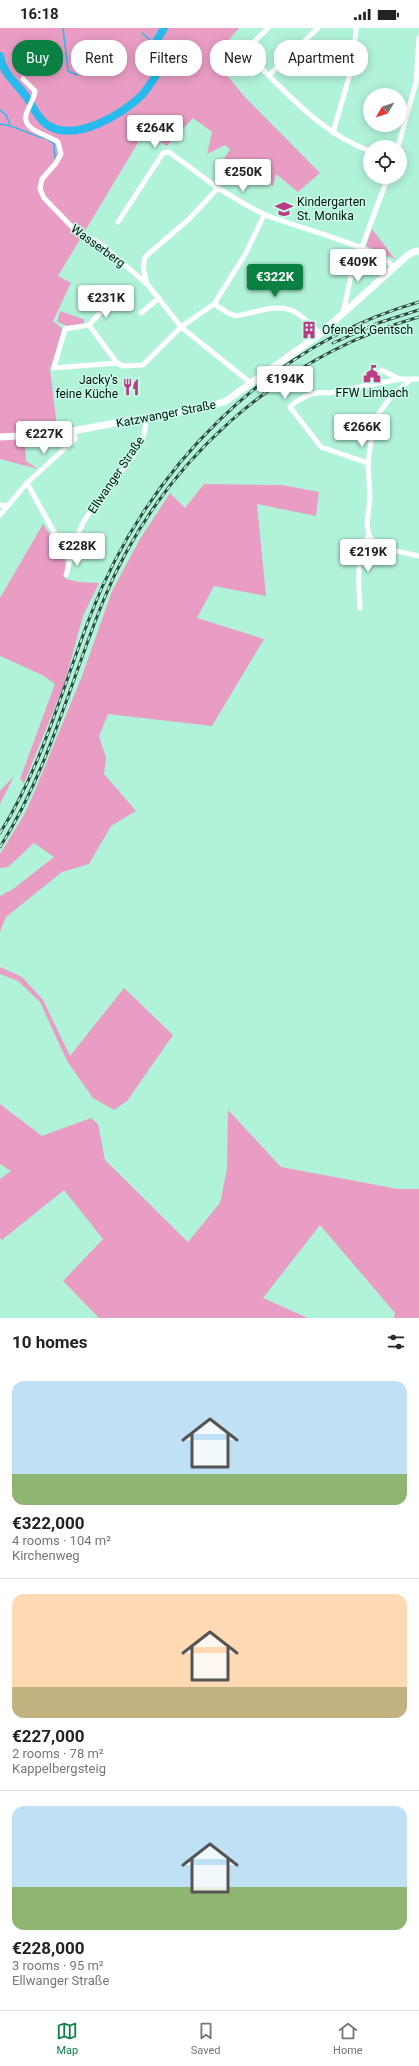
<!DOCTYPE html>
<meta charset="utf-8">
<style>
:root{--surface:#fff;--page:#f6f6f6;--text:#222;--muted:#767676;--line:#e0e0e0;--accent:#0b8043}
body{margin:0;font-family:Roboto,sans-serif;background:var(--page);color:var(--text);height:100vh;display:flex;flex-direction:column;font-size:15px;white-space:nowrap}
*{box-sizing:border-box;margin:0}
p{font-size:13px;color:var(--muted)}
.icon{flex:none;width:22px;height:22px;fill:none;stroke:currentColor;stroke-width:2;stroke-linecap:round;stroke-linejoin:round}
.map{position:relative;height:1290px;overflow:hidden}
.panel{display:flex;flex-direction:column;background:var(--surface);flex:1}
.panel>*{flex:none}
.top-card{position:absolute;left:12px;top:12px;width:395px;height:36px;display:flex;gap:8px}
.needle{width:26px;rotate:231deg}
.fabs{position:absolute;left:363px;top:60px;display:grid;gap:8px}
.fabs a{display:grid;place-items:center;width:44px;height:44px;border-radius:50%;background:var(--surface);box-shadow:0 2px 10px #0003;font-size:20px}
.price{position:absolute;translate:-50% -34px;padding:0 9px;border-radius:4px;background:#fff;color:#222;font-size:13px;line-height:26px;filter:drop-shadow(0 1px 2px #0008)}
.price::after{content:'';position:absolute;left:50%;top:24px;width:12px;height:9px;margin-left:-6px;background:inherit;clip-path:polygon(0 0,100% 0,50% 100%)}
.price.on{background:var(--accent);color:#fff}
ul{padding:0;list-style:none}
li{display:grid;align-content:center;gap:8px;height:212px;padding:0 12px}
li+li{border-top:1px solid var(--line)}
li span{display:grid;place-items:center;height:124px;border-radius:12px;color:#555}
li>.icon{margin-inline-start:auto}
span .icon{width:72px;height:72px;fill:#fffc;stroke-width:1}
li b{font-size:17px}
h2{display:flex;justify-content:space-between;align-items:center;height:48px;padding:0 12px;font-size:17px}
.tag{padding:0 14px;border-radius:16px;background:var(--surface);box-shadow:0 2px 10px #0003;font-size:14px;line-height:36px}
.tag.on{background:var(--accent);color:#fff}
.status{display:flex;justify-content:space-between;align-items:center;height:28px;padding:0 20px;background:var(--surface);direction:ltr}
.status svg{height:11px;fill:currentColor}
.tabs{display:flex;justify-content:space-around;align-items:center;height:56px;border-top:1px solid var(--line);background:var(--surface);font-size:11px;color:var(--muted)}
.tabs a{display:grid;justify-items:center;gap:2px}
.tabs .on{color:var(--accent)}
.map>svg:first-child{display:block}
.green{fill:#e99dc4}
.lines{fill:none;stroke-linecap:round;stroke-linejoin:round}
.stream{stroke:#28baed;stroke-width:1.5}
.river{stroke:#28baed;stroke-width:8}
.minor{stroke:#fff;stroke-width:5}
.secondary{stroke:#fff;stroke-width:7}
.rail-casing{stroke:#2e4d40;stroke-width:3}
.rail{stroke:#c9fde8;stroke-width:1.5;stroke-dasharray:4.5;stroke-linecap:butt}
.labels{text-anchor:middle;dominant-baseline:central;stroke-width:3;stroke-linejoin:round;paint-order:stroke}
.poi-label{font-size:12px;fill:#00120a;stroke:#c9fde8;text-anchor:start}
.street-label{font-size:12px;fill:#00120a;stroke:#c9fde8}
</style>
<div class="status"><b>16:18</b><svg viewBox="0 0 49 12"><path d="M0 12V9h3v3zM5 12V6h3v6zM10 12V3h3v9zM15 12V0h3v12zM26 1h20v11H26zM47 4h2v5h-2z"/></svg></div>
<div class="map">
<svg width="419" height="1290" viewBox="0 0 419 1290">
<rect width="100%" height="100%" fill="#b1f3d8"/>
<g class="green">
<path d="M0,0H239L213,30L244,68L320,145L298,164L276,146L273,158L221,136L230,121L225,117L207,126L212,104L193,90L167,118L145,103L58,248L71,255L53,293L63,301L50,341L59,415L25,417L26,433L38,441L0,431Z"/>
<path d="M372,201L395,231L366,218Z"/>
<path d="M60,283L83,291L85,296L68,298L57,294Z"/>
<path d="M204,456L282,457L319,464L316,488L257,476L266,568L214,558L197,590L264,611L212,698L108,686L99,708L106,730L104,746L136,783L111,798L89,836L62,844L6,889L0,904V868L13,861L54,829L34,815L8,839L0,840V826L24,787L34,765L82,648L112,563L140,511L170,465L185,480Z"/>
<path d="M43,496L65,528L66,551L79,554L99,555L83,588L64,657L24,755L20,751L55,656L42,647L0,628V570Z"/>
<path d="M14,748L0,776V763Z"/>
<path d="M0,939L22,949L43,972L70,1028L124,960L173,1007L127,1073L114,1082L93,1070L67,1033L40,974L18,953L0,946Z"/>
<path d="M0,1076L42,1108L91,1090L98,1096L105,1132L188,1214L220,1175L227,1141L228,1082L281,1139L398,1161H419V1290H394L395,1285L320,1197L263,1270L308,1290H99L63,1253L103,1211L64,1162L2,1212L0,1210V1151L11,1143L0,1136Z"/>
</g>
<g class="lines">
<g class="stream">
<path d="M63,0L68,43L77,47"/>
<path d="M142,5L155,16"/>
<path d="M0,82L6,87L10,97"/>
<path d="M0,96C15,97 29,107 44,110"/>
<path d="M47,111L54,116L55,130"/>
</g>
<path class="river" d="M0,28C3,47 18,56 28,71C34,80 37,89 46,96C73,116 122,87 142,67C149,59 154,50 160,42L153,19L164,0"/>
<g class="minor">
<path d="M268,0L244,24C285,61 317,104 370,123"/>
<path d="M269,47L318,0"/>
<path d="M23,51L35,63C34,72 28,79 26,87C22,102 48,107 58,114L61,126L56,135L42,151L40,161L44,170L75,202L101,216L148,257L181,299L252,356"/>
<path d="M333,105L353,35L356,0"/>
<path d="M398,119L416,54L419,10"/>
<path d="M118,194L163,125L169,124L218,160"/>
<path d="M147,255C144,246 142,238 145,229L189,191L218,160C233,169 249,180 266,187C291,198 382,220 394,240"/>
<path d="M214,276C220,279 227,286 233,287C240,289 248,285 254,284C288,274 297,282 320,306"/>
<path d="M141,285L159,270"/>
<path d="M343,285L351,248L388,149"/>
<path d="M89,297L102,283L115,274"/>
<path d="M117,335L89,297L65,301L54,340L117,335L123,338L143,337L181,299L214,276L246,225L264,187"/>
<path d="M381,342L400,351H419"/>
<path d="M410,352L390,370L374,392L368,435L370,469L367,497L369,507L378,519L419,528"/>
<path d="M368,435L321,419L290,379C301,369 314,363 329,365L400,351"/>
<path d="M27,455L65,524L72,527"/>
<path d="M0,477L6,478"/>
<path d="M0,487L27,455L75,411L73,404"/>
<path d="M66,547C71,530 74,512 82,497C94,471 152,420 145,391"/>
<path d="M360,580C359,560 355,524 369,507"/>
</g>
<path class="secondary" d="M0,409L55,406L211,378L226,373L320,306L408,227L413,224L419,223"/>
<g class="rail-casing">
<g id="rail">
<path d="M333,315L378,295L419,282"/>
<path d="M0,805C43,737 62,660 91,586C146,442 269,317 419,274"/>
<path d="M0,819C49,742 70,654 104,571C160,435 278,329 419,289"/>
</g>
</g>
<use href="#rail" class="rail"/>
</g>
<defs>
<g id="school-bare" transform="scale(1.38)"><path d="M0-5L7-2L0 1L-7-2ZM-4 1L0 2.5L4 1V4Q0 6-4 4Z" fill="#bb3b87" stroke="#c9fde8" stroke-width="2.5" paint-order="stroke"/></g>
<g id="building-bare" transform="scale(1.38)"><path d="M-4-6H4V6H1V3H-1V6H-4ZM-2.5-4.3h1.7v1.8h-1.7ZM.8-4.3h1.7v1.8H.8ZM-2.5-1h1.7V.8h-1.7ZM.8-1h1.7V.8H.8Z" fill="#bb3b87" stroke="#c9fde8" stroke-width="2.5" paint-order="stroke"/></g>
<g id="civic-bare" transform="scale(1.38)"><path d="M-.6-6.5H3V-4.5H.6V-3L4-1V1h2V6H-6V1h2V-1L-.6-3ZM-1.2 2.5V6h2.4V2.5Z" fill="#bb3b87" stroke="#c9fde8" stroke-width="2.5" paint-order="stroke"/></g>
<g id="restaurant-bare" transform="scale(1.38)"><path d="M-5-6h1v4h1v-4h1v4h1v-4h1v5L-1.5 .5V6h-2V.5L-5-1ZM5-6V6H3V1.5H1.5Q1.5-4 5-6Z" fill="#bb3b87" stroke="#c9fde8" stroke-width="2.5" paint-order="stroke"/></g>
</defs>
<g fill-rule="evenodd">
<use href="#school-bare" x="284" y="181"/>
<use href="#building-bare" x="309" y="302"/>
<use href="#civic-bare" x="372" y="346"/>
<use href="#restaurant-bare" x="131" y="359"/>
</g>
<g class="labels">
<g class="poi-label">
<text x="297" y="174">Kindergarten<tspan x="297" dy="14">St. Monika</tspan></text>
<text x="322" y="302">Ofeneck Gentsch</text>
<text x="118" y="352" text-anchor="end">Jacky's<tspan x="118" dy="14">feine Küche</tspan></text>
<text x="372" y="365" text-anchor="middle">FFW Limbach</text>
</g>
<g class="street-label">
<text transform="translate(98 218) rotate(36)">Wasserberg</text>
<text transform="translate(166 386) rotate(-11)">Katzwanger Straße</text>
<text transform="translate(116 447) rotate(-56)">Ellwanger Straße</text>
</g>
</g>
</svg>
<div class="fabs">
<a><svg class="needle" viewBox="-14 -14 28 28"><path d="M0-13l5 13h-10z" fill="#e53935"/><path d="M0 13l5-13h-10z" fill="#767676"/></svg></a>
<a><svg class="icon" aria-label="locate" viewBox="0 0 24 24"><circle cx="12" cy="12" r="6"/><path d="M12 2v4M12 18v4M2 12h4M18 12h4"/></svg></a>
</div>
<b class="price" style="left:155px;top:121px">€264K</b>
<b class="price" style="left:243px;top:165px">€250K</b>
<b class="price" style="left:358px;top:255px">€409K</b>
<b class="price on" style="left:275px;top:270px">€322K</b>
<b class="price" style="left:106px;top:291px">€231K</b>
<b class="price" style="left:285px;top:372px">€194K</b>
<b class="price" style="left:362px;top:420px">€266K</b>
<b class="price" style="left:44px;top:427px">€227K</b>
<b class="price" style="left:77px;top:539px">€228K</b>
<b class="price" style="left:368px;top:545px">€219K</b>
<div class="top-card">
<a class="tag on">Buy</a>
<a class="tag">Rent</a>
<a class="tag">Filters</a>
<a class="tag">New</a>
<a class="tag">Apartment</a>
</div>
</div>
<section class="panel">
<h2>10 homes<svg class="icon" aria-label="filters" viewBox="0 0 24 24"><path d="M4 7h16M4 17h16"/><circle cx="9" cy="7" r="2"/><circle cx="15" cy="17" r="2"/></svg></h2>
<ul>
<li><span style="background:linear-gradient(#bfe0f5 75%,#8fb573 0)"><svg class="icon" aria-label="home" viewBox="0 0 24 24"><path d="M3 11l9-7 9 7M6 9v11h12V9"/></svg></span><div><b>€322,000</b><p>4 rooms · 104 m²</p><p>Kirchenweg</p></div></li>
<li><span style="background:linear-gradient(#ffd9b3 75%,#c2b280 0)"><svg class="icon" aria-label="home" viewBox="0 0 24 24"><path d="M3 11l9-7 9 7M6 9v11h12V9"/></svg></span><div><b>€227,000</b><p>2 rooms · 78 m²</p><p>Kappelbergsteig</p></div></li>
<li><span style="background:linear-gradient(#bfe0f5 65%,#8fb573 0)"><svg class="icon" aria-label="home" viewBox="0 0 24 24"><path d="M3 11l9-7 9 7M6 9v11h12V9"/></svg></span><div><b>€228,000</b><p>3 rooms · 95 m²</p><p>Ellwanger Straße</p></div></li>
</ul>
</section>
<nav class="tabs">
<a class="on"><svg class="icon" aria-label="map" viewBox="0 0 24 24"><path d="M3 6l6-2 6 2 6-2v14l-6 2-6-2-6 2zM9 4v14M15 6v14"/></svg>Map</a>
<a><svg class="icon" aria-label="saved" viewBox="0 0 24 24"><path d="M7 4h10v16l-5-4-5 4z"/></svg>Saved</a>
<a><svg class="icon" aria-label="home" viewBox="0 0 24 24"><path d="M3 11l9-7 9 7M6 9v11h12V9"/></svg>Home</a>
</nav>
